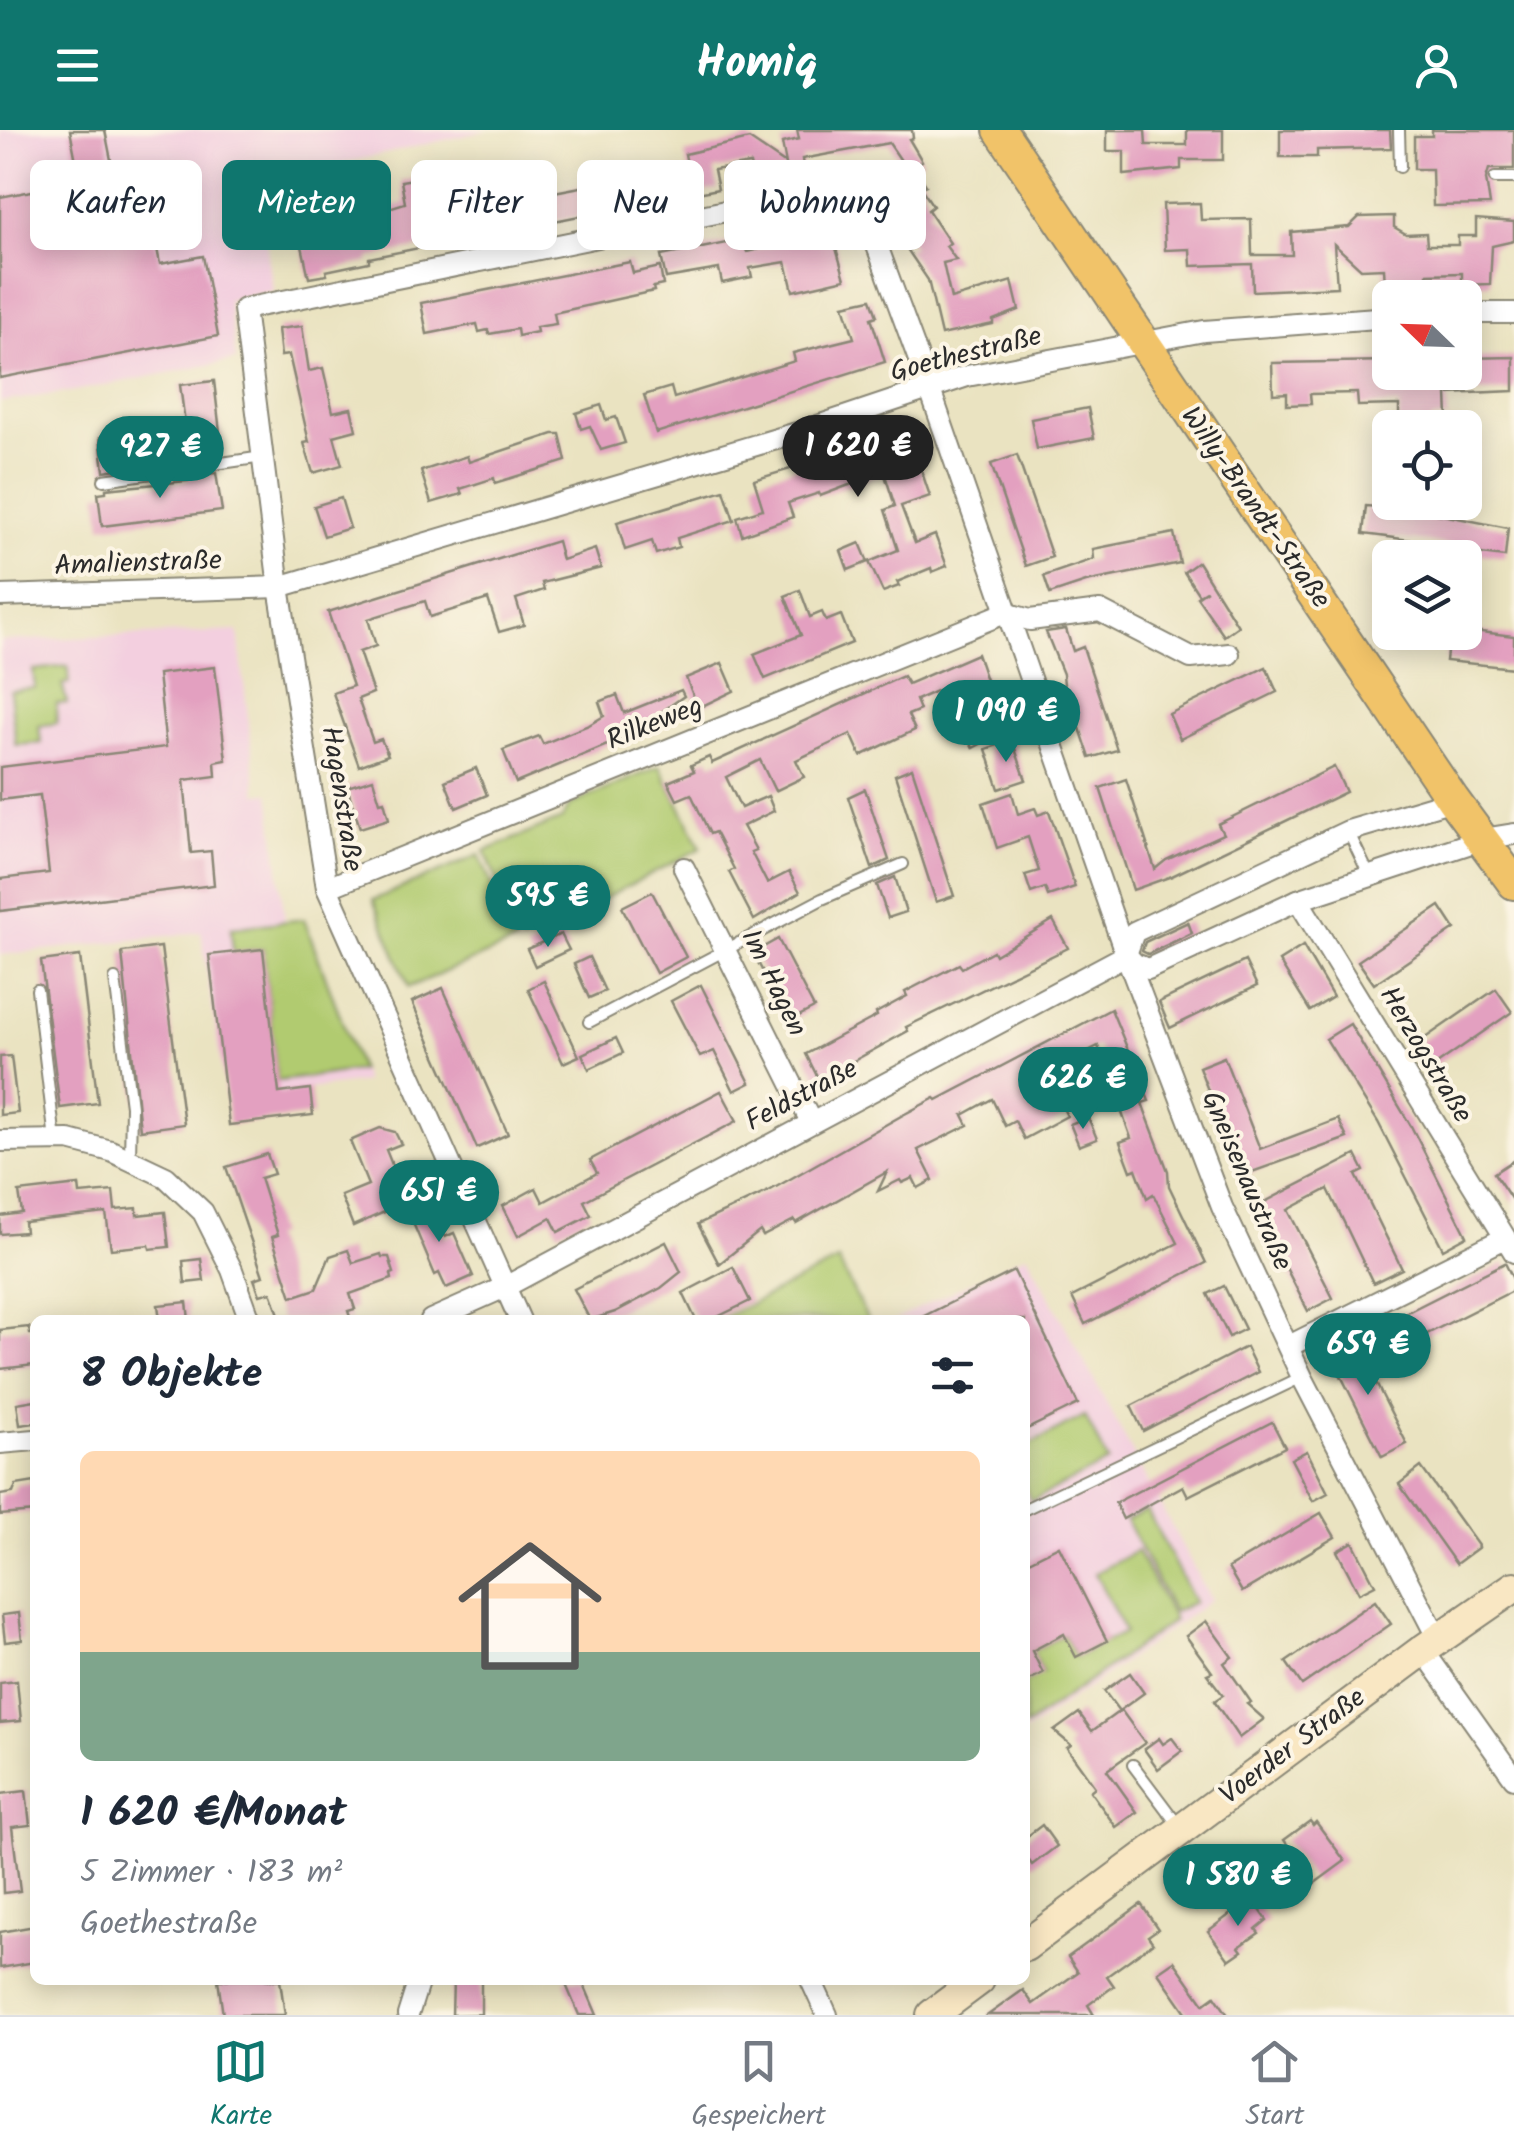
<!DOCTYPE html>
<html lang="de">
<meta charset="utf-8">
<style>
:root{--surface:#fff;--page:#f6f6f7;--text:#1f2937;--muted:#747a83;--line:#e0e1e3;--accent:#0f766e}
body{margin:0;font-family:Kalam,sans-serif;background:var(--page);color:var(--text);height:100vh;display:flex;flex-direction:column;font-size:38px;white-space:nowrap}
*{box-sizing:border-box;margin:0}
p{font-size:32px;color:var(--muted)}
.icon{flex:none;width:55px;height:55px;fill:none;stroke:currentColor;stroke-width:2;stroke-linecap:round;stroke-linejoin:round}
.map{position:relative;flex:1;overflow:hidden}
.sheet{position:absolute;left:30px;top:1185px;width:1000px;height:670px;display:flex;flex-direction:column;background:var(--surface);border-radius:15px;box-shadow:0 5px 25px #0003}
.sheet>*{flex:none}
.guide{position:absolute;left:30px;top:30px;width:1000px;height:90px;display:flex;gap:20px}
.needle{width:65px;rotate:293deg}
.buttons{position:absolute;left:1372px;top:150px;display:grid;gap:20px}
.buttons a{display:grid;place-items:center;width:110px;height:110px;border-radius:15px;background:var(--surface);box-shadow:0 5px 25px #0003;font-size:50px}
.price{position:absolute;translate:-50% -85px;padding:0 22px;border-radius:35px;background:var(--accent);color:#fff;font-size:32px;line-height:65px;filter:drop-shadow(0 2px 5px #0008)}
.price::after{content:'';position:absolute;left:50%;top:60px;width:30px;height:22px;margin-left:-15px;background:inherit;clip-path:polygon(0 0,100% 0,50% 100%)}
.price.active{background:#222;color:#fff}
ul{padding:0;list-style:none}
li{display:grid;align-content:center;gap:20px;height:530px;padding:0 50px}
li+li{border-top:2px solid var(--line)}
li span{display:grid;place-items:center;height:310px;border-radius:15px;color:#555}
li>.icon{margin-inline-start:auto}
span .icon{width:180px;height:180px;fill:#fffc;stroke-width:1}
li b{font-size:42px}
h2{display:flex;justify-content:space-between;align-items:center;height:120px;padding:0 50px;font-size:42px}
.pill{padding:0 35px;border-radius:15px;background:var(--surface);box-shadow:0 5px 25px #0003;font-size:35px;line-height:90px}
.pill.active{background:var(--accent);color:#fff}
header{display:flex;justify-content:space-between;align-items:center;height:130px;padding:0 50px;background:var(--accent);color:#fff;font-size:45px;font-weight:700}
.dock{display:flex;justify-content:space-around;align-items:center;height:140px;border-top:2px solid var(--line);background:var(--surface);font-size:28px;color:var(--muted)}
.dock a{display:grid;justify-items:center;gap:5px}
.dock .active{color:var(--accent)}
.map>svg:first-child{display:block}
.built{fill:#f3cfdf}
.green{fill:#b1cb70;stroke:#6e7b4e;stroke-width:2.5}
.building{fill:#e3a0c0}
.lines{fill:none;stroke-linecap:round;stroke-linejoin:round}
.lane-casing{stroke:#8a8776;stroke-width:14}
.street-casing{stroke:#8a8776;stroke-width:24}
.secondary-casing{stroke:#8a8776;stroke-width:34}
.primary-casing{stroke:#8a8776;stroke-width:36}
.lane{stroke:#fff;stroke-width:10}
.street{stroke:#fff;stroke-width:20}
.secondary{stroke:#f9e7c3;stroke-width:30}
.primary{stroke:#f1c369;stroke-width:32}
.labels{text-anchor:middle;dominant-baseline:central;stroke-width:8;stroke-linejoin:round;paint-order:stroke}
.street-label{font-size:28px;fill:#2b2b2b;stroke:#fcf5e5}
</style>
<header><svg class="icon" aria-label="menu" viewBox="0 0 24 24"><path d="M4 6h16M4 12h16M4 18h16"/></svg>Homiq<svg class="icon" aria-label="person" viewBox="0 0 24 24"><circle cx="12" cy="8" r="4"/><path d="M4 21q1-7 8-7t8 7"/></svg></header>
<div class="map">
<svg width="1514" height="1885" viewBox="0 0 1514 1885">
<rect width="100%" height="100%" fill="#fcf5e5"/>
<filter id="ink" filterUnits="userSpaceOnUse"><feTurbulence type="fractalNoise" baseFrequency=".01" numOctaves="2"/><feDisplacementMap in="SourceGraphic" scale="20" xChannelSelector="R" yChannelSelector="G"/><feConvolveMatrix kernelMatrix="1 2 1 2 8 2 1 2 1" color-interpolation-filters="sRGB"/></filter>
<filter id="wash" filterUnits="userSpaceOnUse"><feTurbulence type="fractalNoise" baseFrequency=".0048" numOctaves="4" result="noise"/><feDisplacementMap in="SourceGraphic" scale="40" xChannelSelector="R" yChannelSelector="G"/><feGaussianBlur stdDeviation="2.25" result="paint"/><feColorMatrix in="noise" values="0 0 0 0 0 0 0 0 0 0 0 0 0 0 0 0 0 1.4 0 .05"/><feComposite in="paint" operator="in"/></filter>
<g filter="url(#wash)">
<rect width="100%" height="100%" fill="#eae3c1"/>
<g class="built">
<path d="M0,0H488L258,53L273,161L228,170L236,230L75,261L0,272Z"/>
<path d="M238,501L257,664L270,663L285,791L304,789L365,952L226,969L201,802L0,825V511Z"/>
<path d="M1027,1124L1211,1470L1025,1603V1190H895Z"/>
</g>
<g class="green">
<path d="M68,536L69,553L62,554L67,573L56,574L57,593L39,596L41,613L16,615L10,561L35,558L33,540Z"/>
<path d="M660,636L701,718L522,811L485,721L562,689L570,675Z"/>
<path d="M479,725L516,812L409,857L373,770Z"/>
<path d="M304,789L360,940L277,951L263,819L233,822L231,798Z"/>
<path d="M838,1131L868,1190H718Z"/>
<path d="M1085,1286L1108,1332L1031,1371L1025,1358V1317Z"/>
<path d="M1147,1380L1194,1472L1173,1482L1126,1390Z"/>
<path d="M1137,1421L1174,1490L1025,1597V1552L1043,1542L1032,1521L1064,1505L1076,1527L1125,1502L1095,1443Z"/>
</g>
<g id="blocks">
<g class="building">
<path d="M70,0H105L114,45L142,40L160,134L203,126L218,206L0,248V67L80,52Z"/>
<path d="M797,0H912L913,8L909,9L922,31L908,41L889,13L802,29L803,37L753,48L750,34L714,40L718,59L693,64L685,24L749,9L786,34L782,13L799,9Z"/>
<path d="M1107,0H1145L1146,15H1187V0H1223V30H1181V39L1124,45V21H1107Z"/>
<path d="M1280,0H1390L1391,18L1317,20V27H1280Z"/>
<path d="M1432,0H1514V39H1489L1486,49L1490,75L1433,76L1432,39H1414V6H1432Z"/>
<path d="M544,35L549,63L591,55L590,52L639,46L644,73L369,128V132L326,141L327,145L309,148L297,93L275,97L268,63L307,55L317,106L362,98L360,87L405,73L401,51L420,48L422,59L435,56L441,84L523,68L518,40Z"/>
<path d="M914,37L926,55L921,58L933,76L928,80L950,113L946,116L956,130L943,133L951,169L1012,151L1019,180L993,190V194L941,205L928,150L907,119L913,116L900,98L905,95L893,77L898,74L886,56Z"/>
<path d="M1200,73L1201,90L1251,89L1252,125H1292L1291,102L1349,97L1359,87L1394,86V97L1406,104L1426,103L1427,115H1458V106H1476V89L1514,92V111L1492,116L1490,154L1462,155V143L1427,144L1428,155L1385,157L1384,138L1361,139L1334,114L1337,157L1253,161L1252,134L1191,136L1190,119L1165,120L1163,74Z"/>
<path d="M831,101L845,149L793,161L786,132L750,138L752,147L722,153L719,139L666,148L661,126L742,110L747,122Z"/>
<path d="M630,132L633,143L660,137L663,155L653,157L654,161L554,183L556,194L536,197L537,202L518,206L517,199L489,204L488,200L479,202L477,194L427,204L421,173Z"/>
<path d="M871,169L877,186L871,188L885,232L656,303L644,265L671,257L674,268L795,231L793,223L854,208L844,175Z"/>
<path d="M302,196L309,241L323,238L333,282L351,278L356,300L334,306L342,335L313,343L304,313L309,312L289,225L281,226L278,199Z"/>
<path d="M1514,227V261L1447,264L1448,288L1431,289V295L1399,296V275L1358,276L1357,263L1310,264L1311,274L1287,275V263L1273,264L1272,233L1390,231V242H1465V228Z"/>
<path d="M214,251L222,319L213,320L214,325L185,329L184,324L189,323L180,255Z"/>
<path d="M601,275L606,290L616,287L625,313L601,320L590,296L581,299L576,283Z"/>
<path d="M1088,278L1094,308L1037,319L1031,289Z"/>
<path d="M886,303L889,314L910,307L930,366L901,376L915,413L935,405L947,436L932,442L931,438L897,452L899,456L883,462L869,432L898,420L885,380L895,376L884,342L820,366L819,363L788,373L793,387L742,405L737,387L763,379L754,350L823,329Z"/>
<path d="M553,304H560L566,331L495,353L494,348L460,359L462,364L431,373L421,341L467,326L469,332Z"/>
<path d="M118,305L123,338L104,341L100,307Z"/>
<path d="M1017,325L1052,427L1026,436L991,334Z"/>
<path d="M216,343L222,381L102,396L98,363L106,362V359L188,351L187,347Z"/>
<path d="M724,360L734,390L677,408L679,417L656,424L652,411L625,420L617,392Z"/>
<path d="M341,368L350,398L324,406L314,376Z"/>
<path d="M1390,375L1437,379V384L1508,398L1505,427L1457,421L1458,416L1363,404L1366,376L1390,378Z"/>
<path d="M1174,403L1180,433L1086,452L1050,464L1044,446L1094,429L1093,419Z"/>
<path d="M557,411L562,430L595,419L601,438L542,453L544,460L516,469L524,495L499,502L488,469L430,487L425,471L368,489L376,516L359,522L373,563L358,569L373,612L381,609L388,625L359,636L333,563L353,556L328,482Z"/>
<path d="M860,413L868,432L848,440L841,421Z"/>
<path d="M1198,432L1238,496L1224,506L1197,467L1207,460L1199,465L1184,442Z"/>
<path d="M800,460L810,487L822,482L826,491L841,485L852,513L765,549L754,524L801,505L785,466Z"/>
<path d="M1066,499L1073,521L1083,517L1117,620L1090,628L1073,577L1065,565L1063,544L1046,502Z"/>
<path d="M1473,501L1514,506V538L1446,531L1449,503L1472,506Z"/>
<path d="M977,524L995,576L982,581L992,608L973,618L965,601L970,598L954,553L916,570L920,580L908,585L915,600L861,626L851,604L796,630L804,647L775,661L760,630L726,647L741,678L768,666L774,681L743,696L756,720L751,722L767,753L789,742L800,762L754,790L729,742L734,739L715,702L710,704L691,664L677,670L668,652L694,641L691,635L709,627L712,633L903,546L908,554Z"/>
<path d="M722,533L734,561L698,578L686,548Z"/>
<path d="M215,537L226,630L215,632L216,646L184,650L191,723L211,721L214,755L0,781V749L49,743L40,665L0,670V637L166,617L158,544Z"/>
<path d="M1266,537L1277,562L1180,609L1169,584Z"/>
<path d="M681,560L684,566L657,585L660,593L516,653L503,620L539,606L543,614L589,595L604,586L599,572L617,565L624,583Z"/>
<path d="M1012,610L1026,650L999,659L986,619Z"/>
<path d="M1334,637L1346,662L1172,746L1133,760L1100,658L1126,649L1155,739L1166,730L1223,704L1218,694Z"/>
<path d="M476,638L487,665L456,678L445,651Z"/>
<path d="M912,638L954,766L936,772L895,645Z"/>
<path d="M373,649L380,672L384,671L389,689L360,698L347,657Z"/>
<path d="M865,659L889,730L872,738L848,667Z"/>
<path d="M1012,663L1018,684L1035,678L1038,685L1049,681L1075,757L1048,766L1045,758L1031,763L1025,745L1039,741L1028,707L997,718L983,673Z"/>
<path d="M895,747L906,782L888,788L877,755Z"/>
<path d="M652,762L686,827L656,843L622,777Z"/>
<path d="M1440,776L1455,799L1374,854L1358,831Z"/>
<path d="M1053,790L1068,818L906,897L908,901L819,950L806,924L877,886L876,883L907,866L905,862L959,834L962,838L993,821L995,825Z"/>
<path d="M1188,792L1192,803L1148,824L1142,821L1145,812Z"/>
<path d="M561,804L569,820L535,836L527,819Z"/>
<path d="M778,809L814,878L789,891L753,823Z"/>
<path d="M1303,816L1333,867L1310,881L1279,831Z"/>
<path d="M161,817L184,994L140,1000L122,822Z"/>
<path d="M263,819L279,963L310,959L313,985L229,995L209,825Z"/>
<path d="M80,826L98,973L60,978L41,831Z"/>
<path d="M589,827L605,861L589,868L574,834Z"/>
<path d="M1245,831L1257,856L1170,898L1159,872Z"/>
<path d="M544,851L579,926L563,933L528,859Z"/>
<path d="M701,855L750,953L734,961L714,921L700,927L671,871Z"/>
<path d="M443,858L508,1004L477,1018L412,872Z"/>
<path d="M1496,859L1512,882L1431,938L1415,915Z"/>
<path d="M1111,879L1149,971L1142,973L1168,1041L1169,1056L1206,1133L1085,1194L1072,1167L1178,1113L1153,1064L1147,1068L1136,1039L1131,1041L1120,1012L1131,1008L1098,916L1045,943L1067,986L1024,1009L1015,991L1005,996L992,969L963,985L968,995L918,1020L933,1050L918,1058L913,1048L902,1053L900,1050L878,1061L887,1042L796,1093L794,1090L763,1106L760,1101L719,1134L698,1094L769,1061L901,986L935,968L937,970Z"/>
<path d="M1350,894L1411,996L1467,1106L1443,1119L1378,992L1326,909Z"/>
<path d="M616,908L623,923L589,939L582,924Z"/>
<path d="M11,926L18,983L0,985V927Z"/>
<path d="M1224,927L1260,1019L1338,989L1347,1008L1241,1046L1199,937Z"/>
<path d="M721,961L737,991L584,1071L591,1085L558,1102L551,1088L518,1106L503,1076L536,1058L543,1072L597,1043L590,1030Z"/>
<path d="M1088,987L1097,1009L1079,1016L1070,994Z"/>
<path d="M380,998L395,1002L401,1014L386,1020L407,1072L353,1096L341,1066L368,1055L350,1011Z"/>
<path d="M267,1024L274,1044L260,1048L278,1105L272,1107L292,1167L316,1159L330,1126L348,1120L353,1133L381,1124L382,1127H389L394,1143L391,1144L392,1149L350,1164L355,1179L348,1181L351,1190H281L271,1162L260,1165L254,1149L263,1146L226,1037Z"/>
<path d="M1356,1025L1364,1041L1356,1045L1402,1139L1373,1153L1328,1059L1288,1080L1333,1168L1308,1181L1255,1077Z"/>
<path d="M1514,1030V1073L1494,1043Z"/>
<path d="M79,1055L80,1064L113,1061L115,1080L137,1078V1085L165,1082L169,1117L150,1119L149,1115L111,1119L106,1083L24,1092L25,1102L0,1104V1086L22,1083L19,1062Z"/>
<path d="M421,1067L425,1077L431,1074L445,1107L454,1103L473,1146L446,1158L439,1143L435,1145L405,1074Z"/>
<path d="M666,1112L681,1142L661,1158L615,1182L590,1190L574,1159Z"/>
<path d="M201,1129L204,1151L185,1153L183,1131Z"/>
<path d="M1505,1133L1514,1151V1160L1413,1211L1400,1186Z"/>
<path d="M733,1137L750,1171L711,1190H696L683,1163Z"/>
<path d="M1014,1141L1078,1274L1025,1300V1190H916Z"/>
<path d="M1224,1156L1245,1199L1229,1207L1208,1164Z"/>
<path d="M187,1172L189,1190H160L158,1175Z"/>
<path d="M29,1197L30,1204H35V1235L0,1239V1200Z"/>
<path d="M1354,1210L1407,1314L1382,1327L1329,1222Z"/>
<path d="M1246,1217L1258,1242L1143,1301L1131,1276Z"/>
<path d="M35,1270V1293L20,1295L17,1273Z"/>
<path d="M1272,1292L1285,1317L1188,1366L1183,1356L1123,1389L1115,1373Z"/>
<path d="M1307,1321L1328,1363L1313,1371L1291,1329Z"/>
<path d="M1421,1337L1479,1417L1456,1434L1399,1354Z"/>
<path d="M35,1352V1382L0,1385V1365L13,1363L16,1355Z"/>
<path d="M1321,1383L1335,1407L1242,1462L1228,1438Z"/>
<path d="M1353,1412L1375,1455L1359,1463L1337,1421Z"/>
<path d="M1059,1416L1107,1511L1076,1527L1064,1504L1032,1521L1043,1543L1025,1552V1433Z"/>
<path d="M1375,1471L1391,1494L1302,1555L1286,1532Z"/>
<path d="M19,1483L22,1510L5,1512L2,1485Z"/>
<path d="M1206,1491L1232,1527L1224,1533L1251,1572L1247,1574L1264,1589L1239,1608L1214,1571L1223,1565L1207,1544L1212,1542L1186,1506Z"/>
<path d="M1130,1543L1144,1563L1119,1581L1104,1561Z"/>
<path d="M17,1551L21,1591L0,1593V1553Z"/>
<path d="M1121,1580L1145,1613L1107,1640L1137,1682L1116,1697L1090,1661L1095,1657L1067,1618L1071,1615L1054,1601L1079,1583L1092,1601Z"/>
<path d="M1159,1608L1163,1614L1172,1608L1182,1621L1158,1639L1144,1619Z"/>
<path d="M26,1661L30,1695L12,1697L20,1761L3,1763L0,1664Z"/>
<path d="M1310,1691L1313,1695L1316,1692L1345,1731L1315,1753L1284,1710Z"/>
<path d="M1042,1695L1057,1716L1032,1735L1025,1725V1708Z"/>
<path d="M1252,1768L1267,1790L1256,1799L1259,1803L1239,1817L1242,1821L1229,1830L1208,1801Z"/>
<path d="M1141,1774L1158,1799L1148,1806L1153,1813L1107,1846L1114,1856L1088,1875L1094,1885H988L1023,1860L1033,1874L1078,1842L1068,1827Z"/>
<path d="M35,1796V1832L0,1838V1802Z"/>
<path d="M1174,1831L1204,1874L1215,1866L1228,1885H1188L1158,1842Z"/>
<path d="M218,1850H280L285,1885H223Z"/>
<path d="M453,1850H481V1884L452,1885Z"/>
<path d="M564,1850H582L597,1885H579Z"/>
</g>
</g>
</g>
<g filter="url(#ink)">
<use href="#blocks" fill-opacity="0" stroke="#8a8776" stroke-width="2.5"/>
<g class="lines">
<g class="lane-casing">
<g id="lane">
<path d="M1399,0L1400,37"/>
<path d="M1495,48H1514"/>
<path d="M104,350L263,327"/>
<path d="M1348,701L1369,745"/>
<path d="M115,849L131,976L130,1029"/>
<path d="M37,860L55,1010"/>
<path d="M589,892L822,769L903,734"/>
<path d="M1025,1379L1302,1247"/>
<path d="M1133,1635L1181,1699"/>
</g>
</g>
<g class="street-casing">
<g id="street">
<path d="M1465,183H1514"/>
<path d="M0,466L279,457L800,302L967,246L1204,201L1390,187"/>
<path d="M684,738L811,992"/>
<path d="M327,758L1005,483L1030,490L1100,481L1191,528L1229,524"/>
<path d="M1298,770L1514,1122"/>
<path d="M1126,825L1135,834L1148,839L1298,770L1483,709L1514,704"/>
<path d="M0,1011L69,1010L111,1021L166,1047L203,1082L232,1140L250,1190"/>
<path d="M431,1190L505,1157L1126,825L1134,802L1348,701L1453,670"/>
<path d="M520,1190L327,758L279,457L244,179L824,61L859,67L929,257L1126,825L1222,1077L1302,1247L1438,1509"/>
<path d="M1289,1216L1505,1108"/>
<path d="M0,1313L35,1310"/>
<path d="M1423,1520L1514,1648"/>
<path d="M811,1850L827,1885"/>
<path d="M408,1885L419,1850"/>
</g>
</g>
<g class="secondary-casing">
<g id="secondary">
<path d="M1025,1816L1423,1520L1514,1457"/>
<path d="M932,1885L979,1850"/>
</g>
</g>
<g class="primary-casing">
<path id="primary" d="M1000,0L1453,670L1514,753"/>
</g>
<use href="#lane" class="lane"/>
<use href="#street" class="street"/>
<use href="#secondary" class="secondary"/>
<use href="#primary" class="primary"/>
</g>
</g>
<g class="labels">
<g class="street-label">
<text transform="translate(966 225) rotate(-14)">Goethestraße</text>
<text transform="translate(1255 378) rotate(55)">Willy-Brandt-Straße</text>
<text transform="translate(138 434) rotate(-2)">Amalienstraße</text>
<text transform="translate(655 594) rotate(-22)">Rilkeweg</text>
<text transform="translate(341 669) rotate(81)">Hagenstraße</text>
<text transform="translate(773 853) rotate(64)">Im Hagen</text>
<text transform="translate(1425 925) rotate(59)">Herzogstraße</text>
<text transform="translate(802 966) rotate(-28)">Feldstraße</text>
<text transform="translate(1246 1051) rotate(67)">Gneisenaustraße</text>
<text transform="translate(1293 1617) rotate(-37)">Voerder Straße</text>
</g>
</g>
</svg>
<div class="buttons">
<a><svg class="needle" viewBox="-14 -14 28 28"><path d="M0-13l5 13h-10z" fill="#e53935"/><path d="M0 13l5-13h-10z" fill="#747a83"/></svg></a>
<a><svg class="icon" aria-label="locate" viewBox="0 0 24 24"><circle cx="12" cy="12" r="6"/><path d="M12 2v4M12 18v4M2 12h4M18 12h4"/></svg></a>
<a><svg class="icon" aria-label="layers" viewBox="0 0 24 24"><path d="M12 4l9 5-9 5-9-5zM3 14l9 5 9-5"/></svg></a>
</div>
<b class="price active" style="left:858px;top:370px">1 620 €</b>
<b class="price" style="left:160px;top:371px">927 €</b>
<b class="price" style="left:1006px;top:635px">1 090 €</b>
<b class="price" style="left:548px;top:820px">595 €</b>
<b class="price" style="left:1083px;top:1002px">626 €</b>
<b class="price" style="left:439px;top:1115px">651 €</b>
<b class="price" style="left:1368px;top:1268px">659 €</b>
<b class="price" style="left:1238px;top:1799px">1 580 €</b>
<div class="guide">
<a class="pill">Kaufen</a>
<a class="pill active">Mieten</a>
<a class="pill">Filter</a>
<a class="pill">Neu</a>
<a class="pill">Wohnung</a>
</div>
<section class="sheet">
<h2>8 Objekte<svg class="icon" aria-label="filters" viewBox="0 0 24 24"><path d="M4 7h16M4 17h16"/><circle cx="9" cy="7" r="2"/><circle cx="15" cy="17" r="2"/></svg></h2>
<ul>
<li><span style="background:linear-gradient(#ffd9b3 65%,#7fa58c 0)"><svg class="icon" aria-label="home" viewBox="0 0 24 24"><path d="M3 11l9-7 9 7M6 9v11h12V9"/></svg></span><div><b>1 620 €/Monat</b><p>5 Zimmer · 183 m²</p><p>Goethestraße</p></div></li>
</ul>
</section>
</div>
<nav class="dock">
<a class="active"><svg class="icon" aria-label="map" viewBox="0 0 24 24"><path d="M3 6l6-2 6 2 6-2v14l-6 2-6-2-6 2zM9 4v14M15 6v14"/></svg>Karte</a>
<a><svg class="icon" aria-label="saved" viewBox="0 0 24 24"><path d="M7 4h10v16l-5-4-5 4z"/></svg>Gespeichert</a>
<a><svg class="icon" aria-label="home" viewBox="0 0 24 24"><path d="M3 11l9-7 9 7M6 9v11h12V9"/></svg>Start</a>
</nav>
